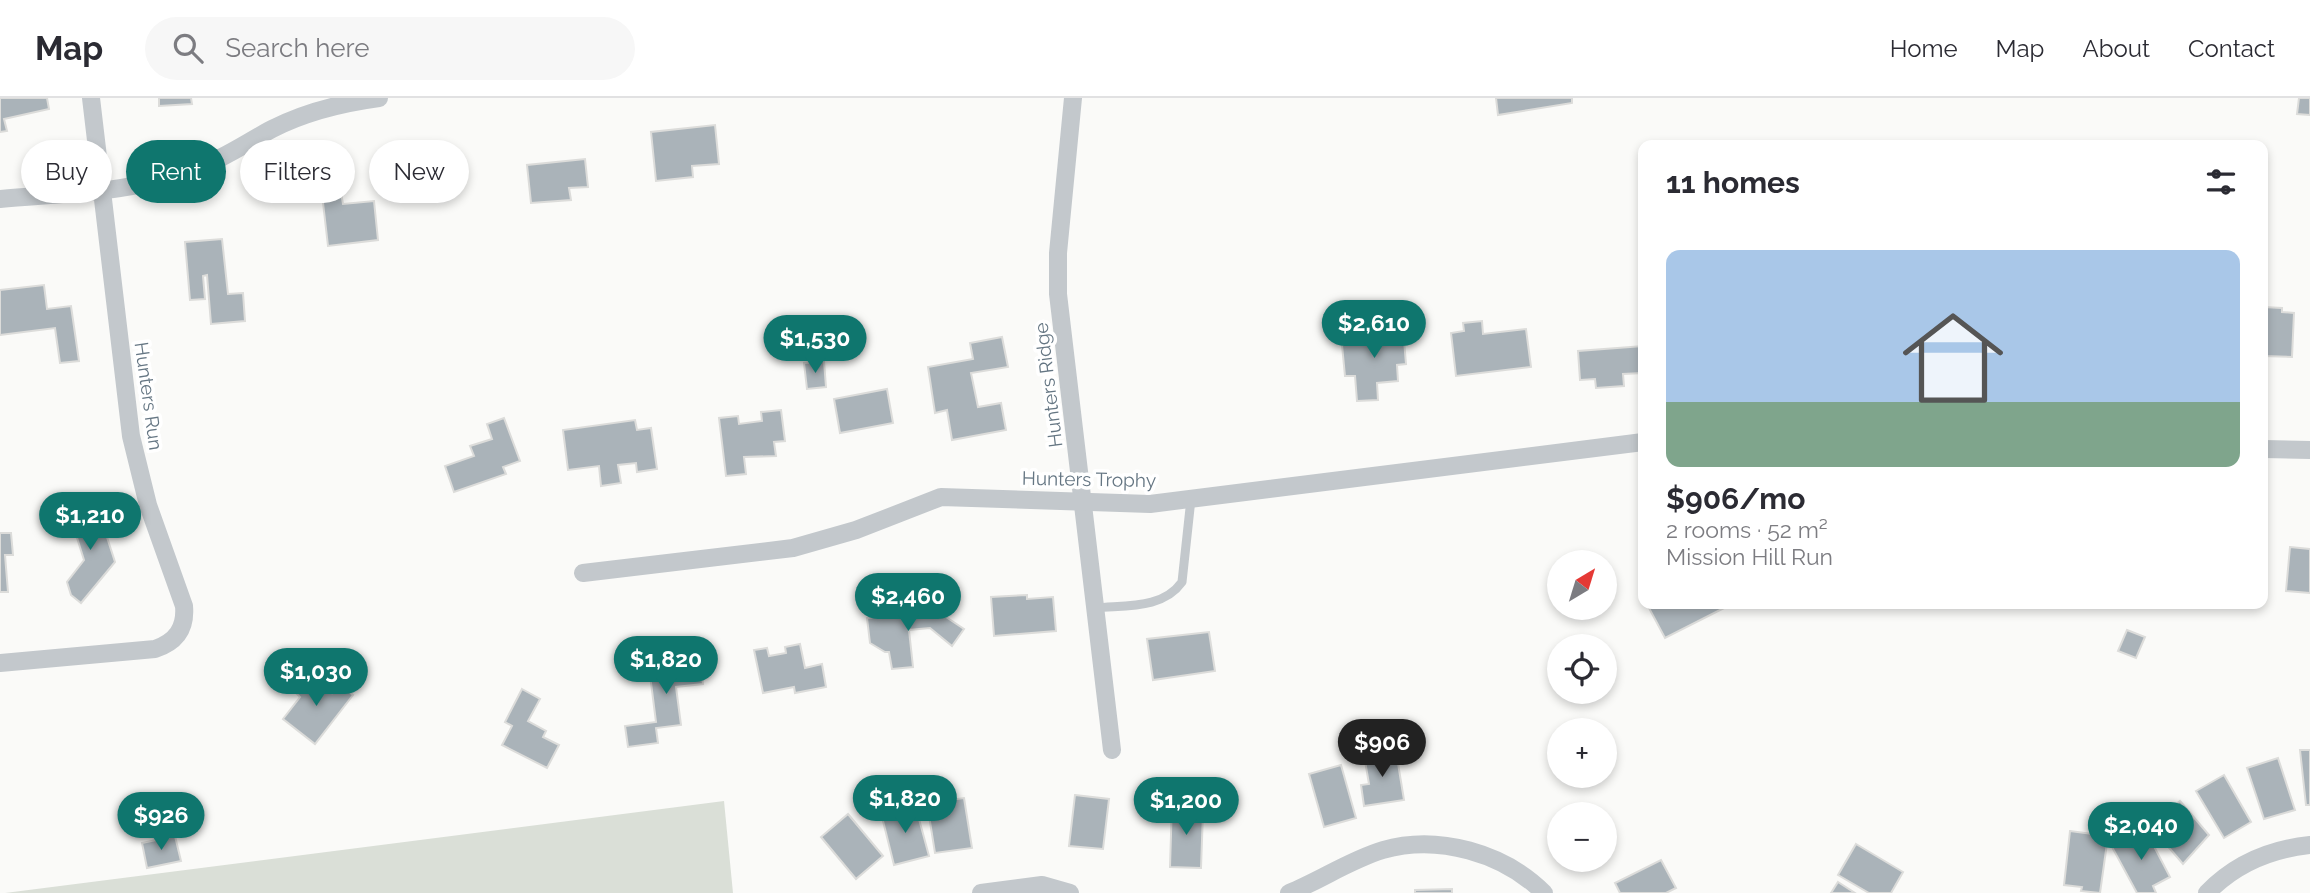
<!DOCTYPE html>
<meta charset="utf-8">
<style>
:root{--surface:#fff;--page:#f7f7f7;--text:#2b2b33;--muted:#7c7c81;--line:#e1e1e2;--accent:#0f766e}
body{margin:0;font-family:Raleway,sans-serif;background:var(--page);color:var(--text);height:100vh;display:flex;flex-direction:column;font-size:26px;white-space:nowrap}
*{box-sizing:border-box;margin:0}
p{font-size:23px;color:var(--muted)}
.icon{flex:none;width:38px;height:38px;fill:none;stroke:currentColor;stroke-width:2;stroke-linecap:round;stroke-linejoin:round}
.map{position:relative;flex:1;overflow:hidden}
.sheet{position:absolute;left:1638px;top:42px;width:630px;height:469px;display:flex;flex-direction:column;background:var(--surface);border-radius:14px;box-shadow:0 4px 10px #0003}
.sheet>*{flex:none}
.banner{position:absolute;left:21px;top:42px;width:665px;height:63px;display:flex;gap:14px}
.needle{width:46px;rotate:38deg}
.buttons{position:absolute;left:1547px;top:452px;display:grid;gap:14px}
.buttons a{display:grid;place-items:center;width:70px;height:70px;border-radius:50%;background:var(--surface);box-shadow:0 4px 10px #0003;font-size:35px}
.price{position:absolute;translate:-50% -60px;padding:0 16px;border-radius:24px;background:var(--accent);color:#fff;font-size:23px;line-height:46px;filter:drop-shadow(0 2px 4px #0008)}
.price::after{content:'';position:absolute;left:50%;top:42px;width:21px;height:16px;margin-left:-10px;background:inherit;clip-path:polygon(0 0,100% 0,50% 100%)}
.price.active{background:#222;color:#fff}
ul{padding:0;list-style:none}
li{display:grid;align-content:center;gap:14px;height:371px;padding:0 28px}
li+li{border-top:2px solid var(--line)}
li span{display:grid;place-items:center;height:217px;border-radius:14px;color:#555}
li>.icon{margin-inline-start:auto}
span .icon{width:126px;height:126px;fill:#fffc;stroke-width:1}
li b{font-size:30px}
h2{display:flex;justify-content:space-between;align-items:center;height:84px;padding:0 28px;font-size:30px}
.tag{padding:0 24px;border-radius:32px;background:var(--surface);box-shadow:0 4px 10px #0003;font-size:24px;line-height:63px}
.tag.active{background:var(--accent);color:#fff}
header{display:flex;align-items:center;gap:42px;box-sizing:border-box;height:98px;padding:0 35px;background:var(--surface);border-bottom:2px solid var(--line)}
header strong{font-size:33px}
nav{display:flex;gap:38px;margin-inline-start:auto;font-size:24px}
.search{width:490px;height:63px;background:var(--page);display:flex;align-items:center;gap:18px;box-sizing:border-box;padding:0 24px;border-radius:38px;color:var(--muted);font-size:26px}
.map>svg:first-child{display:block}
.green{fill:#dadfd7}
.building{fill:#aab3b9;stroke:#dcdcda;stroke-width:2}
.lines{fill:none;stroke-linecap:round;stroke-linejoin:round}
.lane{stroke:#c3c8cc;stroke-width:9}
.street{stroke:#c3c8cc;stroke-width:18}
.labels{text-anchor:middle;dominant-baseline:central;stroke-width:7;stroke-linejoin:round;paint-order:stroke}
.street-label{font-size:19px;fill:#657683;stroke:#fff}
</style>
<header>
<strong>Map</strong>
<div class="search"><svg class="icon" aria-label="search" viewBox="0 0 24 24"><circle cx="10" cy="10" r="6"/><path d="M15 15l6 6"/></svg>Search here</div>
<nav><a>Home</a><a>Map</a><a>About</a><a>Contact</a></nav>
</header>
<div class="map">
<svg width="2310" height="795" viewBox="0 0 2310 795">
<rect width="100%" height="100%" fill="#fafaf8"/>
<path class="green" d="M724,703L733,795H5Z"/>
<g class="building">
<path d="M0,0H47L49,11L4,21L7,33L0,34Z"/>
<path d="M159,0H191L192,6L159,8Z"/>
<path d="M1496,0H1572V5L1498,17Z"/>
<path d="M2299,0H2310V17L2297,16Z"/>
<path d="M715,27L719,66L692,68L693,79L656,83L651,34Z"/>
<path d="M585,61L588,89L569,90L571,102L531,105L527,67Z"/>
<path d="M341,94L343,106L374,103L378,142L328,148L322,96Z"/>
<path d="M222,141L228,196L243,195L245,223L211,226L207,177L203,178L205,201L190,202L185,144Z"/>
<path d="M44,187L47,211L71,208L79,263L60,265L55,230L0,237V192Z"/>
<path d="M2263,209L2282,210V214L2294,215L2292,259L2263,258Z"/>
<path d="M1482,223L1483,236L1526,231L1531,269L1456,278L1451,235L1464,233L1463,225Z"/>
<path d="M1403,230L1406,266L1397,267L1398,283L1377,285L1378,302L1357,303L1355,278H1345L1342,247L1356,245L1355,234Z"/>
<path d="M1002,239L1008,269L971,275L978,309L1001,305L1006,332L952,342L947,312L935,315L928,269L973,261L970,245Z"/>
<path d="M1643,248V275L1623,276L1624,288L1596,290L1595,281L1580,282L1578,253Z"/>
<path d="M824,263L826,289L807,291L804,265Z"/>
<path d="M887,291L893,325L840,335L834,301Z"/>
<path d="M781,312L785,343L774,344L776,358L744,359L746,376L726,378L719,320L738,318L739,326L762,323L761,314Z"/>
<path d="M504,320L520,363L503,369L506,376L454,394L445,368L474,358L470,348L492,341L487,326Z"/>
<path d="M635,322L637,332L651,330L657,371L637,374L636,365L618,367L621,385L601,388L599,368L568,372L563,332Z"/>
<path d="M96,405L115,464L81,505L71,497L67,484L84,462L73,427L78,432L72,413Z"/>
<path d="M0,435H11L13,457H5L8,494H0Z"/>
<path d="M2290,449L2310,451V495L2286,493Z"/>
<path d="M1027,497V501L1053,499L1056,533L994,538L991,499Z"/>
<path d="M1658,506H1724L1726,509L1665,540L1649,510Z"/>
<path d="M934,511L964,531L952,548L930,530L909,532L913,569L892,571L889,554H885L870,545L867,520Z"/>
<path d="M2127,532L2145,539L2136,560L2118,553Z"/>
<path d="M1209,534L1215,573L1153,582L1147,541Z"/>
<path d="M800,546L805,570L822,566L826,589L795,595L794,589L763,595L754,552L767,550L769,558L786,555L785,549Z"/>
<path d="M699,554L703,586L676,589L681,627L656,630L658,645L628,649L625,628L656,624L649,569L663,567L662,559Z"/>
<path d="M309,576L332,595L339,586L353,597L315,646L283,621L300,599L295,594Z"/>
<path d="M522,591L540,601L528,623L546,633L543,639L559,647L547,670L502,647L512,628L505,624Z"/>
<path d="M2300,652H2310V707H2306Z"/>
<path d="M1396,653L1404,702L1364,708L1361,687L1369,686L1364,657Z"/>
<path d="M2278,660L2295,712L2264,721L2247,670Z"/>
<path d="M1341,667L1356,720L1324,729L1309,676Z"/>
<path d="M2224,677L2251,724L2224,740L2196,693Z"/>
<path d="M1075,697L1109,701L1103,751L1069,748Z"/>
<path d="M964,700L972,750L935,755L927,705Z"/>
<path d="M2180,703L2209,737L2183,766L2147,724L2160,713L2163,717Z"/>
<path d="M1172,704L1187,705L1186,714H1203L1201,770L1170,769Z"/>
<path d="M915,706L929,758L894,767L881,715Z"/>
<path d="M848,716L883,758L856,781L821,739Z"/>
<path d="M2145,731L2170,779L2153,788L2156,795H2137L2112,749Z"/>
<path d="M2070,733L2108,738L2100,795L2081,793L2082,789L2064,787Z"/>
<path d="M175,738L181,763L147,770L142,745Z"/>
<path d="M1856,746L1903,774L1891,795H1869L1838,777Z"/>
<path d="M1661,762L1676,790L1666,795H1620L1615,785Z"/>
<path d="M1838,784L1855,795H1831Z"/>
<path d="M1452,791V795H1415V792Z"/>
</g>
<g class="lines">
<path class="lane" d="M1096,510C1126,507 1163,511 1182,484L1191,401"/>
<g class="street">
<path d="M1073,0L1058,155V196L1112,652"/>
<path d="M0,101C65,95 135,95 196,71C223,61 246,45 272,31C305,14 342,5 379,0"/>
<path d="M2263,351L2310,352"/>
<path d="M583,475L793,450L856,432L941,399L1150,406L1643,344"/>
<path d="M0,565L155,551C176,544 186,530 184,508L148,407L131,338L91,0"/>
<path d="M981,795L1042,787L1070,795"/>
<path d="M1289,795C1321,782 1350,762 1383,752C1438,736 1504,755 1544,795"/>
<path d="M2207,795C2235,766 2271,751 2310,747"/>
</g>
</g>
<g class="labels">
<g class="street-label">
<text transform="translate(1048 287) rotate(-97)">Hunters Ridge</text>
<text transform="translate(149 298) rotate(82)">Hunters Run</text>
<text transform="translate(1089 381) rotate(1)">Hunters Trophy</text>
</g>
</g>
</svg>
<div class="buttons">
<a><svg class="needle" viewBox="-14 -14 28 28"><path d="M0-13l5 13h-10z" fill="#e53935"/><path d="M0 13l5-13h-10z" fill="#7c7c81"/></svg></a>
<a><svg class="icon" aria-label="locate" viewBox="0 0 24 24"><circle cx="12" cy="12" r="6"/><path d="M12 2v4M12 18v4M2 12h4M18 12h4"/></svg></a>
<a>+</a>
<a>−</a>
</div>
<b class="price" style="left:1374px;top:262px">$2,610</b>
<b class="price" style="left:815px;top:277px">$1,530</b>
<b class="price" style="left:90px;top:454px">$1,210</b>
<b class="price" style="left:908px;top:535px">$2,460</b>
<b class="price" style="left:666px;top:598px">$1,820</b>
<b class="price" style="left:316px;top:610px">$1,030</b>
<b class="price active" style="left:1382px;top:681px">$906</b>
<b class="price" style="left:905px;top:737px">$1,820</b>
<b class="price" style="left:1186px;top:739px">$1,200</b>
<b class="price" style="left:161px;top:754px">$926</b>
<b class="price" style="left:2141px;top:764px">$2,040</b>
<div class="banner">
<a class="tag">Buy</a>
<a class="tag active">Rent</a>
<a class="tag">Filters</a>
<a class="tag">New</a>
</div>
<section class="sheet">
<h2>11 homes<svg class="icon" aria-label="filters" viewBox="0 0 24 24"><path d="M4 7h16M4 17h16"/><circle cx="9" cy="7" r="2"/><circle cx="15" cy="17" r="2"/></svg></h2>
<ul>
<li><span style="background:linear-gradient(#a9c7e8 70%,#7fa58c 0)"><svg class="icon" aria-label="home" viewBox="0 0 24 24"><path d="M3 11l9-7 9 7M6 9v11h12V9"/></svg></span><div><b>$906/mo</b><p>2 rooms · 52 m²</p><p>Mission Hill Run</p></div></li>
</ul>
</section>
</div>
